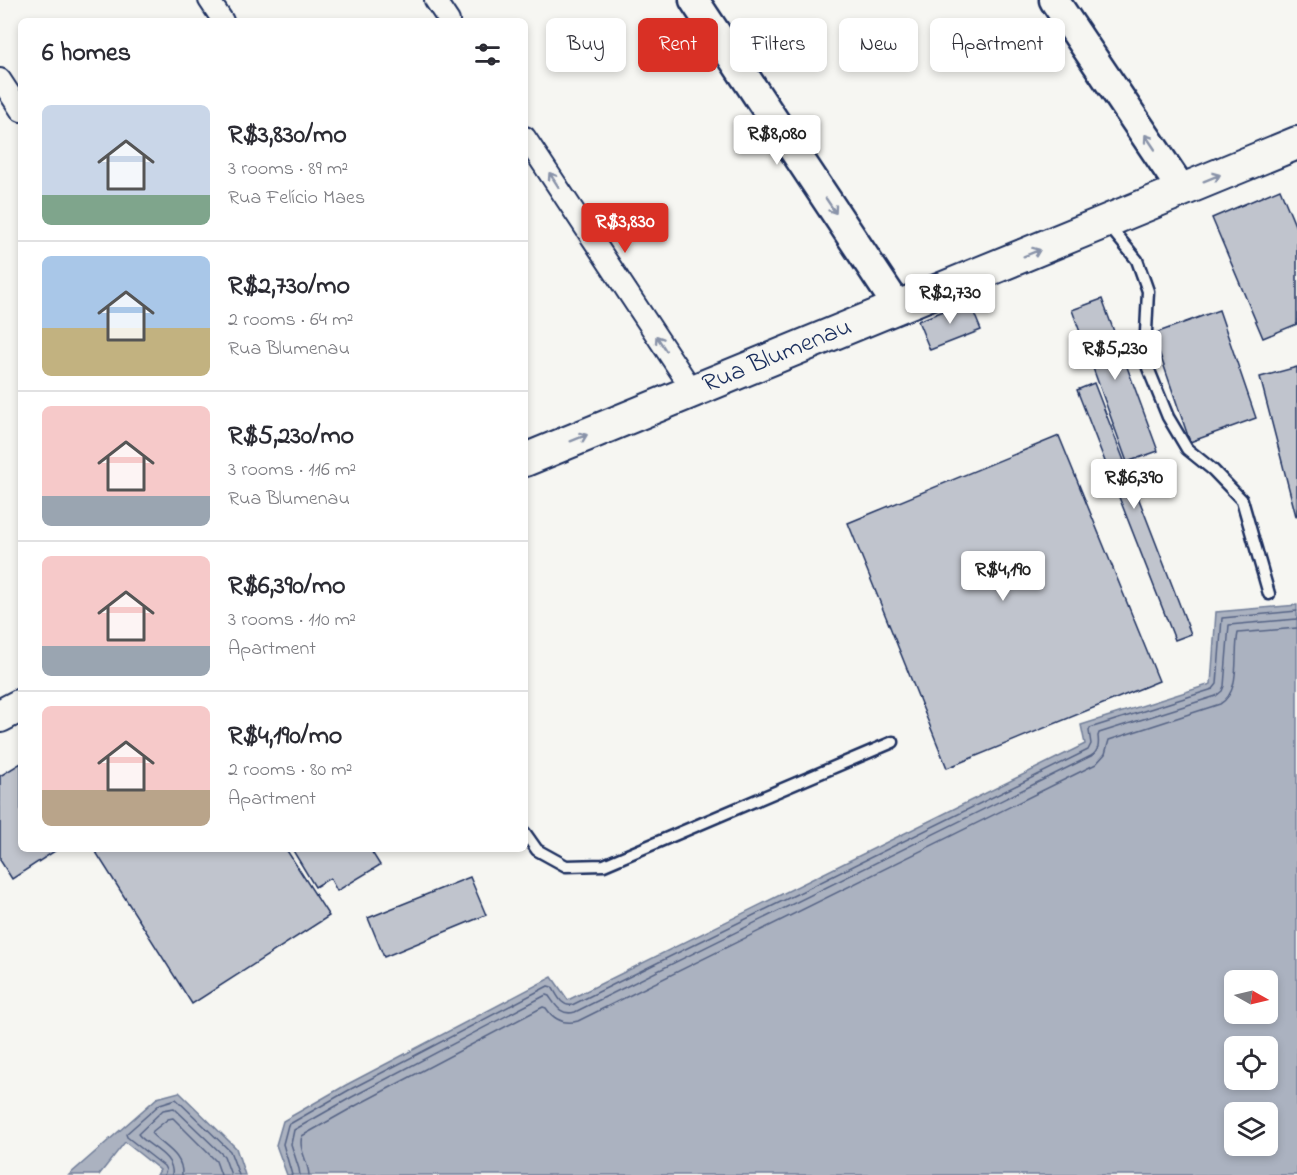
<!DOCTYPE html>
<meta charset="utf-8">
<style>
:root{--surface:#fff;--page:#f7f7f7;--text:#2b2b33;--muted:#7c7c81;--line:#e1e1e2;--accent:#d93025}
body{margin:0;font-family:"Indie Flower",sans-serif;background:var(--page);color:var(--text);height:100vh;display:flex;flex-direction:column;font-size:22px;white-space:nowrap}
*{box-sizing:border-box;margin:0}
p{font-size:20px;color:var(--muted)}
.icon{flex:none;width:33px;height:33px;fill:none;stroke:currentColor;stroke-width:2;stroke-linecap:round;stroke-linejoin:round}
.map{position:relative;flex:1;overflow:hidden}
.side{position:absolute;left:18px;top:18px;width:510px;height:834px;display:flex;flex-direction:column;background:var(--surface);border-radius:9px;box-shadow:0 3px 9px #0003}
.side>*{flex:none}
.banner{position:absolute;left:546px;top:18px;width:570px;height:54px;display:flex;gap:12px}
.needle{width:39px;rotate:98deg}
.fabs{position:absolute;left:1224px;top:970px;display:grid;gap:12px}
.fabs a{display:grid;place-items:center;width:54px;height:54px;border-radius:9px;background:var(--surface);box-shadow:0 3px 9px #0003;font-size:30px}
.price{position:absolute;translate:-50% -51px;padding:0 14px;border-radius:6px;background:#fff;color:#222;font-size:20px;line-height:39px;filter:drop-shadow(0 2px 3px #0008)}
.price::after{content:'';position:absolute;left:50%;top:36px;width:18px;height:14px;margin-left:-9px;background:inherit;clip-path:polygon(0 0,100% 0,50% 100%)}
.price.current{background:var(--accent);color:#fff}
ul{padding:0;list-style:none}
li{display:flex;align-items:center;gap:18px;height:150px;padding:0 24px}
li+li{border-top:2px solid var(--line)}
li span{display:grid;place-items:center;flex:none;width:168px;height:120px;border-radius:9px;color:#555}
li>.icon{margin-inline-start:auto}
span .icon{width:72px;height:72px;fill:#fffc;stroke-width:1}
li b{font-size:26px}
h2{display:flex;justify-content:space-between;align-items:center;height:72px;padding:0 24px;font-size:26px}
.chip{padding:0 21px;border-radius:9px;background:var(--surface);box-shadow:0 3px 9px #0003;font-size:21px;line-height:54px}
.chip.current{background:var(--accent);color:#fff}
.map>svg:first-child{display:block}
.water{fill:#abb2c0;stroke:#717e99;stroke-width:1.5;fill-rule:evenodd}
.lines{fill:none;stroke-linecap:round;stroke-linejoin:round}
.shore{stroke:#556385;stroke-width:1.5}
.building{fill:#c0c4cd;stroke:#1b2f5e;stroke-width:1.5}
.service-casing{stroke:#1b2f5e;stroke-width:15}
.minor-casing{stroke:#1b2f5e;stroke-width:24}
.secondary-casing{stroke:#1b2f5e;stroke-width:33}
.primary-casing{stroke:#1b2f5e;stroke-width:36}
.service{stroke:#f6f6f2;stroke-width:10}
.minor{stroke:#f6f6f2;stroke-width:20}
.secondary{stroke:#f6f6f2;stroke-width:28}
.primary{stroke:#f6f6f2;stroke-width:32}
.oneway{stroke:#8892a8}
.labels{text-anchor:middle;dominant-baseline:central;stroke-width:4.5;stroke-linejoin:round;paint-order:stroke}
.street-label{font-size:26px;fill:#1b2f5e;stroke:#f6f6f2}
</style>
<div class="map">
<svg width="1297" height="1175" viewBox="0 0 1297 1175">
<rect width="100%" height="100%" fill="#f6f6f2"/>
<filter id="ink" filterUnits="userSpaceOnUse"><feTurbulence type="fractalNoise" baseFrequency=".0167" numOctaves="2"/><feDisplacementMap in="SourceGraphic" scale="12" xChannelSelector="R" yChannelSelector="G"/><feConvolveMatrix kernelMatrix="1 2 1 2 8 2 1 2 1" color-interpolation-filters="sRGB"/></filter>
<g filter="url(#ink)">
<g class="water">
<path d="M1297,605V1175H287L276,1145L283,1121L346,1085L552,977L568,1000L1085,744L1081,725L1211,684L1216,612ZM1234,981H1268V1014H1234ZM1234,1047H1268V1080H1234ZM1234,1113H1268V1146H1234Z"/>
<path d="M179,1092L236,1148L245,1175H157L160,1170L125,1142L99,1175H69L157,1098Z"/>
</g>
<g class="lines">
<g class="shore">
<path d="M164,1175L166,1170L164,1166L127,1137L126,1134L160,1104L176,1099L230,1151L239,1175"/>
<path d="M172,1175C175,1155 148,1147 138,1134L163,1110L174,1108L224,1156L231,1175"/>
<path d="M182,1175C183,1154 164,1147 152,1134L153,1131L168,1119L173,1118L216,1161L221,1175"/>
<path d="M292,1175L283,1144L288,1125L349,1090L548,986L552,987C557,994 561,1007 572,1005L1088,750L1091,744L1089,731L1090,728L1213,689L1217,684L1222,618L1297,611"/>
<path d="M300,1175L299,1169L291,1144L294,1130L352,1097L546,995L549,996C556,1006 561,1016 575,1012L1091,756C1099,751 1099,744 1098,736L1099,733L1216,696L1222,691L1224,686L1229,625L1297,619"/>
<path d="M309,1175C308,1161 298,1149 302,1136L357,1105L543,1007L546,1008C554,1020 564,1025 578,1021L1096,764L1105,754L1109,740L1220,704C1242,691 1233,656 1238,633L1297,628"/>
</g>
</g>
<g class="building">
<path d="M1280,189L1297,230V324L1263,338L1212,218Z"/>
<path d="M1102,299L1158,451L1127,462L1072,310Z"/>
<path d="M969,301L981,330L930,350L918,321Z"/>
<path d="M1219,310L1256,418L1190,442L1153,334Z"/>
<path d="M1297,367V515L1296,516L1260,377Z"/>
<path d="M1094,383L1191,634L1175,640L1077,390Z"/>
<path d="M1059,436L1159,681L947,768L848,523Z"/>
<path d="M21,763V849H58L12,879L0,860V776Z"/>
<path d="M94,849H286L329,916L192,1004Z"/>
<path d="M292,849H370L380,865L337,891L330,878L315,887Z"/>
<path d="M470,877L486,915L384,957L368,918Z"/>
</g>
<g class="lines">
<g class="service-casing">
<g id="service">
<path d="M1109,224L1113,231L1137,260L1148,291L1146,332L1148,368L1168,417L1187,449L1213,470L1242,500L1269,594"/>
<path d="M525,833L537,850L566,866L604,865L893,742"/>
</g>
</g>
<g class="minor-casing">
<g id="minor">
<path d="M209,0L223,21"/>
<path d="M435,0L449,21"/>
<path d="M0,79L21,111"/>
<path d="M525,137L693,391"/>
</g>
</g>
<g class="secondary-casing">
<g id="secondary">
<path d="M694,0L898,307"/>
<path d="M1054,0L1182,190"/>
</g>
</g>
<g class="primary-casing">
<g id="primary">
<path id="s1" d="M525,460L1297,143"/>
<path d="M0,716L21,705"/>
</g>
</g>
<use href="#service" class="service"/>
<use href="#minor" class="minor"/>
<use href="#secondary" class="secondary"/>
<use href="#primary" class="primary"/>
</g>
<defs><path id="oneway-shaft" d="M-6 0H5M1.5-3L5.5 0L1.5 3" fill="none" stroke-width="1.6" stroke-linecap="round" stroke-linejoin="round" transform="scale(1.5)"/></defs>
<g class="oneway">
<use href="#oneway-shaft" transform="translate(1150 142) rotate(-124)"/>
<use href="#oneway-shaft" transform="translate(1212 178) rotate(-22)"/>
<use href="#oneway-shaft" transform="translate(554 180) rotate(-123)"/>
<use href="#oneway-shaft" transform="translate(831 206) rotate(56)"/>
<use href="#oneway-shaft" transform="translate(1032 253) rotate(-22)"/>
<use href="#oneway-shaft" transform="translate(661 343) rotate(-123)"/>
<use href="#oneway-shaft" transform="translate(579 438) rotate(-22)"/>
</g>
</g>
<g class="labels">
<g class="street-label">
<text stroke="none"><textPath href="#s1" startOffset="273">Rua Blumenau</textPath></text>
</g>
</g>
</svg>
<div class="fabs">
<a><svg class="needle" viewBox="-14 -14 28 28"><path d="M0-13l5 13h-10z" fill="#e53935"/><path d="M0 13l5-13h-10z" fill="#7c7c81"/></svg></a>
<a><svg class="icon" aria-label="locate" viewBox="0 0 24 24"><circle cx="12" cy="12" r="6"/><path d="M12 2v4M12 18v4M2 12h4M18 12h4"/></svg></a>
<a><svg class="icon" aria-label="layers" viewBox="0 0 24 24"><path d="M12 4l9 5-9 5-9-5zM3 14l9 5 9-5"/></svg></a>
</div>
<b class="price" style="left:777px;top:166px">R$8,080</b>
<b class="price current" style="left:625px;top:254px">R$3,830</b>
<b class="price" style="left:950px;top:325px">R$2,730</b>
<b class="price" style="left:1115px;top:381px">R$5,230</b>
<b class="price" style="left:1134px;top:510px">R$6,390</b>
<b class="price" style="left:1003px;top:602px">R$4,190</b>
<div class="banner">
<a class="chip">Buy</a>
<a class="chip current">Rent</a>
<a class="chip">Filters</a>
<a class="chip">New</a>
<a class="chip">Apartment</a>
</div>
<section class="side">
<h2>6 homes<svg class="icon" aria-label="filters" viewBox="0 0 24 24"><path d="M4 7h16M4 17h16"/><circle cx="9" cy="7" r="2"/><circle cx="15" cy="17" r="2"/></svg></h2>
<ul>
<li><span style="background:linear-gradient(#c9d6e8 75%,#7fa58c 0)"><svg class="icon" aria-label="home" viewBox="0 0 24 24"><path d="M3 11l9-7 9 7M6 9v11h12V9"/></svg></span><div><b>R$3,830/mo</b><p>3 rooms · 89 m²</p><p>Rua Felício Maes</p></div></li>
<li><span style="background:linear-gradient(#a9c7e8 60%,#c2b280 0)"><svg class="icon" aria-label="home" viewBox="0 0 24 24"><path d="M3 11l9-7 9 7M6 9v11h12V9"/></svg></span><div><b>R$2,730/mo</b><p>2 rooms · 64 m²</p><p>Rua Blumenau</p></div></li>
<li><span style="background:linear-gradient(#f6c9c9 75%,#9aa5b1 0)"><svg class="icon" aria-label="home" viewBox="0 0 24 24"><path d="M3 11l9-7 9 7M6 9v11h12V9"/></svg></span><div><b>R$5,230/mo</b><p>3 rooms · 116 m²</p><p>Rua Blumenau</p></div></li>
<li><span style="background:linear-gradient(#f6c9c9 75%,#9aa5b1 0)"><svg class="icon" aria-label="home" viewBox="0 0 24 24"><path d="M3 11l9-7 9 7M6 9v11h12V9"/></svg></span><div><b>R$6,390/mo</b><p>3 rooms · 110 m²</p><p>Apartment</p></div></li>
<li><span style="background:linear-gradient(#f6c9c9 70%,#b9a48a 0)"><svg class="icon" aria-label="home" viewBox="0 0 24 24"><path d="M3 11l9-7 9 7M6 9v11h12V9"/></svg></span><div><b>R$4,190/mo</b><p>2 rooms · 80 m²</p><p>Apartment</p></div></li>
</ul>
</section>
</div>
